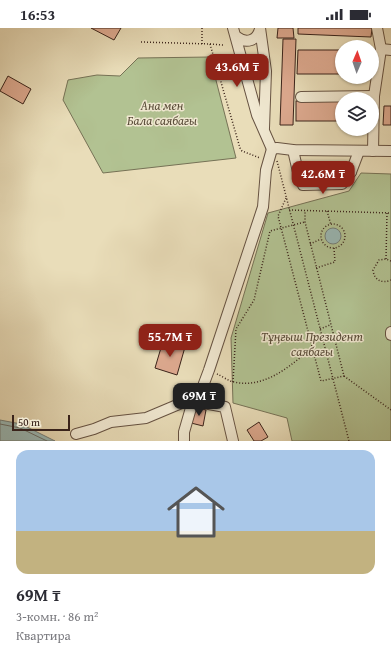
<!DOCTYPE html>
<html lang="ru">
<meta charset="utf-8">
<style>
:root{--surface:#fff;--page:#f7f7f7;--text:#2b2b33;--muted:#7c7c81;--line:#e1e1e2;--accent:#8f2418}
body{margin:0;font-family:"Gentium Book Plus",serif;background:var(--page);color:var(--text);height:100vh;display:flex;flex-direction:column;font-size:15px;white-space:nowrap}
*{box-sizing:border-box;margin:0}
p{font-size:13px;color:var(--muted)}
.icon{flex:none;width:22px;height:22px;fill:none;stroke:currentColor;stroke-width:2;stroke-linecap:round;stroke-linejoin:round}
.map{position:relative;height:413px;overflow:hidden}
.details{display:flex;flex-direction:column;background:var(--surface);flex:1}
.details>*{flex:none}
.needle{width:26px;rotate:2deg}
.buttons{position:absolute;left:335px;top:12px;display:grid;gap:8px}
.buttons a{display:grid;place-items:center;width:44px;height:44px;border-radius:50%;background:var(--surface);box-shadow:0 1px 3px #0004;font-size:20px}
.scale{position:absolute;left:12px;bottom:10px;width:58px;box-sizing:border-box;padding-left:4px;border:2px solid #3a231a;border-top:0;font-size:11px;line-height:14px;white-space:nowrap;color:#3a231a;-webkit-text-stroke:3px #f1e9d2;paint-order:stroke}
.price{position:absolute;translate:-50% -34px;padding:0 9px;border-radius:8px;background:var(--accent);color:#fff;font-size:13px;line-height:26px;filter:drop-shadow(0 1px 2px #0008)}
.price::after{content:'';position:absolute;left:50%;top:24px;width:12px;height:9px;margin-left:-6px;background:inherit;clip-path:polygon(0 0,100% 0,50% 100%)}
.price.current{background:#222;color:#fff}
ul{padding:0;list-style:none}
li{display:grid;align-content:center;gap:8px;height:212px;padding:0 16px}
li+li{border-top:1px solid var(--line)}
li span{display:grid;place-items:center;height:124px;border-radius:12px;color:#555}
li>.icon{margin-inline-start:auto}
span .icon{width:72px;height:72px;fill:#fffc;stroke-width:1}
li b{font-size:17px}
.status{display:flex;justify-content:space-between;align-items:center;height:28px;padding:0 20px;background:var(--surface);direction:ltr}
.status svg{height:11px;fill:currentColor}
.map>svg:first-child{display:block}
.green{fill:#b2c292;stroke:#767256}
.water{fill:#9abab8;stroke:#747e79}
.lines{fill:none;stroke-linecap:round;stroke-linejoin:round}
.shore{stroke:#6a6e69;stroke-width:1}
.building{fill:#dda98f;stroke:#3a231a}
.minor-casing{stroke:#665242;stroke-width:12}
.path{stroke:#3a231a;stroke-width:1.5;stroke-dasharray:1 2;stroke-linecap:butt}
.minor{stroke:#f1e9d2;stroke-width:10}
.labels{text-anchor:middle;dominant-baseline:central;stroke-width:3;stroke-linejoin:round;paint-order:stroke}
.park-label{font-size:13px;font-style:italic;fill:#584b38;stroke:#f1e9d2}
</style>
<div class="status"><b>16:53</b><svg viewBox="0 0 49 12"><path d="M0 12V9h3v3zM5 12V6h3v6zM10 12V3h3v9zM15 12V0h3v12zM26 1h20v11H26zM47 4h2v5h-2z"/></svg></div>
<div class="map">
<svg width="391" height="413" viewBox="0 0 391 413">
<rect width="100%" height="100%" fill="#e9ddb9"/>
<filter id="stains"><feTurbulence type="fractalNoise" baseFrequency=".005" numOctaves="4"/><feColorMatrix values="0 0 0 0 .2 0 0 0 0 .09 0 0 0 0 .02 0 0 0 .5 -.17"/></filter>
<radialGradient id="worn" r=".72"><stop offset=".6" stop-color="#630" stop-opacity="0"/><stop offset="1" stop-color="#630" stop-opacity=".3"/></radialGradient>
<g class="green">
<path d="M210,29L236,130L103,145L63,72L68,52L97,47L120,48L138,30Z"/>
<path d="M361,145L391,146V413H292L287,390L233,375L231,310L268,185L349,163Z"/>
</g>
<g class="water">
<circle cx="333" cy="208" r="8"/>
<path d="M0,392L21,396L55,413H0Z"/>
</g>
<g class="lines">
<path class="shore" d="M0,396L20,400L47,413"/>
</g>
<g class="building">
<path d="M91,0H121L114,12Z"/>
<path d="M278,0H293L294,10H277Z"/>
<path d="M298,0H372L371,9L298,6Z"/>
<path d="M283,11H296L293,97H280Z"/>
<path d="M298,22H342V46H297Z"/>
<path d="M8,48L31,61L23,76L0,63Z"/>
<rect x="296" y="73" width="46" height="20"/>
<path d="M384,78H391V97H383Z"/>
<path d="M163,313L185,319L177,347L155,340Z"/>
<path d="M195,379L206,382L203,398L191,395Z"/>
<path d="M259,394L268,409L261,413H254L247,402Z"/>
</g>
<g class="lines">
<g class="minor-casing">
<g id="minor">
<path d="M233,0L257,87L272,121"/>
<path d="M260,0L266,43L264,100"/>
<path d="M237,9C246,16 257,13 260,1"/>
<path d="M381,21L391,22"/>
<path d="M301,69L374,68"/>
<path d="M272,121L277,120L293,122L391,123"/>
<path d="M293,122L298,144L303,157L342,156L351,144L359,123"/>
<path d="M373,123L374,68L381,21L377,0"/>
<path d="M298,144H351"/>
<path d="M391,304V307"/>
<path d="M76,406L94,401L111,394L146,390L184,374L193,373L225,379L233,413"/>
<path d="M184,413V404L193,373L203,358L209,342L263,179L266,142L272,121"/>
</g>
</g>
<g class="path">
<path d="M141,14L210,16L240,120L242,123L260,130"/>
<path d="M202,16V0"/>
<path d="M210,16L223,17"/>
<path d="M277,133L349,413"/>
<path d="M286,170L278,188L321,353L344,348L305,194V183"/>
<path d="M289,182L391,185"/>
<path d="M327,183L331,197"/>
<circle cx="333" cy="208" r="12"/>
<path d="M310,216L321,211"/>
<path d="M386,231L387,185"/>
<path d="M391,233L386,231L379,232L373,242C374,252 382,256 391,252"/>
<path d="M316,240L335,234L334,220"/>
<path d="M320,301L330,297"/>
<path d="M217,346C222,348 228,353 234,354C265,361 290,338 312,320"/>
<path d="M344,348L391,382"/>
<path d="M233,354L236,301L254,272L270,203L305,194"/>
</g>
<use href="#minor" class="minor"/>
</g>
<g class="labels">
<g class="park-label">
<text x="162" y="77">Ана мен<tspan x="162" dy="15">Бала саябағы</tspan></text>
<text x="312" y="308">Тұңғыш Президент<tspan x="312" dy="15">саябағы</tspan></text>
</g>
</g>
<rect width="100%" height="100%" filter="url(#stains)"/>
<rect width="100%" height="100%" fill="url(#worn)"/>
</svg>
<div class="buttons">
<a><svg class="needle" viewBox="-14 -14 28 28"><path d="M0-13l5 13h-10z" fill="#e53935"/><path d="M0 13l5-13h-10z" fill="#7c7c81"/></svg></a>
<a><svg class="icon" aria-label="layers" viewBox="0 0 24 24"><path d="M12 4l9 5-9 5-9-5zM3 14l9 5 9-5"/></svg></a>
</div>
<div class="scale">50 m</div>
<b class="price" style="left:237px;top:60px">43.6M ₸</b>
<b class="price" style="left:323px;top:167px">42.6M ₸</b>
<b class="price" style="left:170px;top:330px">55.7M ₸</b>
<b class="price current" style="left:199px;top:389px">69M ₸</b>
</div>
<section class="details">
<ul>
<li><span style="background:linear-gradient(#a9c7e8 65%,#c2b280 0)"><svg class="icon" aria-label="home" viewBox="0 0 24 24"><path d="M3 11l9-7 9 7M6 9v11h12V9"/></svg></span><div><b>69M ₸</b><p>3-комн. · 86 m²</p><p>Квартира</p></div></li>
</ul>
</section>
